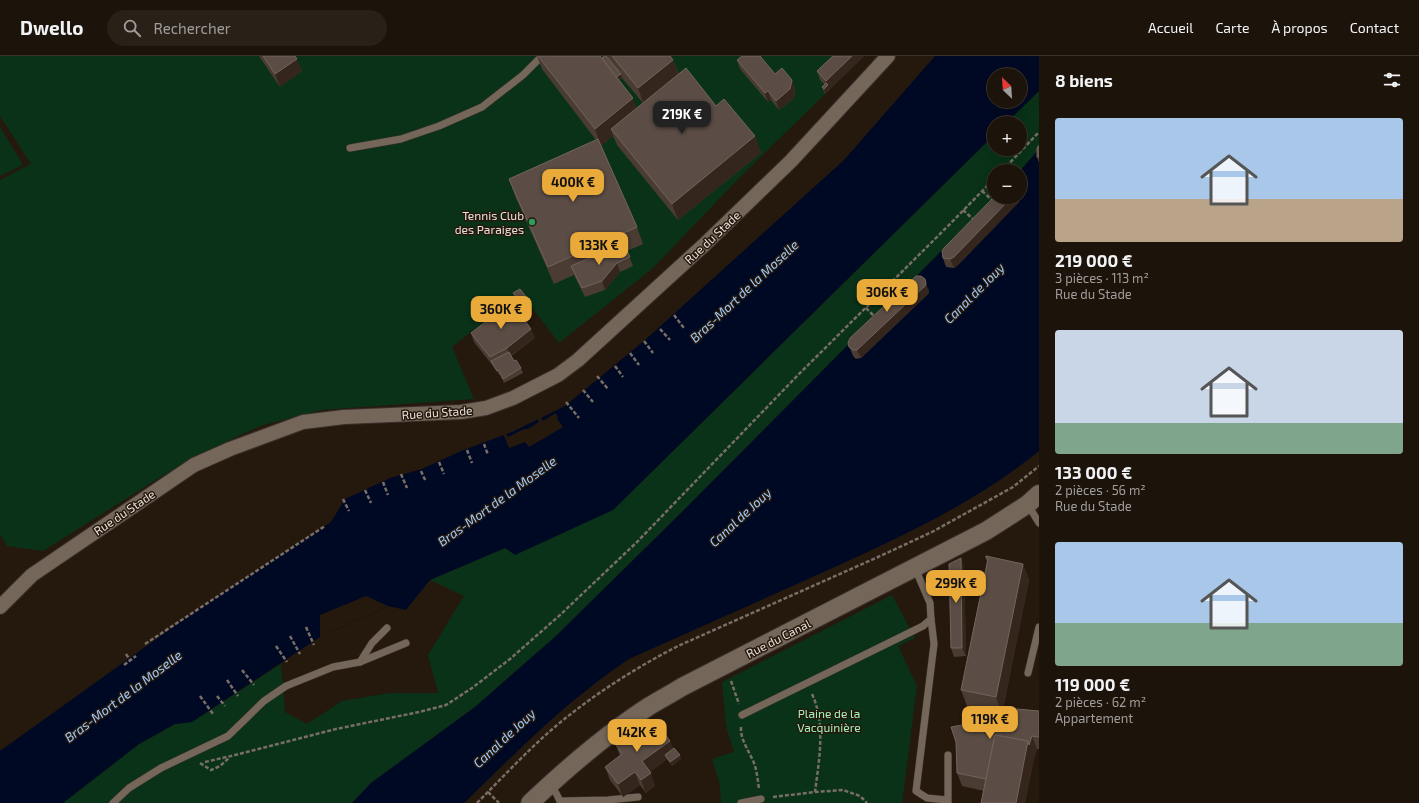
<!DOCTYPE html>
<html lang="fr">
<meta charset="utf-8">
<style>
:root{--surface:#1c130a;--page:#292018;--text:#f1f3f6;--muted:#a09e9c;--line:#3a322b;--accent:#eaaa39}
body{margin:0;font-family:"Exo 2",sans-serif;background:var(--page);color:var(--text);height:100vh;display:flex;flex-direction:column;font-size:15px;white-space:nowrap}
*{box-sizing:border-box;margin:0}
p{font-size:13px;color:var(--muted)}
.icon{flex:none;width:22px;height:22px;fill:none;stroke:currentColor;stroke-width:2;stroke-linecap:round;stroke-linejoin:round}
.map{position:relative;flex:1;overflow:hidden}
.details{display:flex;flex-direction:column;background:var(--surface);width:380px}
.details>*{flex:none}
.needle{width:26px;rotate:335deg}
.buttons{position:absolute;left:987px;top:12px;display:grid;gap:8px}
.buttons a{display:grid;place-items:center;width:40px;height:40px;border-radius:50%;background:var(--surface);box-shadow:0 4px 16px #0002,0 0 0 1px var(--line);font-size:20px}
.price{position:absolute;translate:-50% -34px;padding:0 9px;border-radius:8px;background:var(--accent);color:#111;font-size:13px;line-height:26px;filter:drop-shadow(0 1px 2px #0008)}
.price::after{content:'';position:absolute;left:50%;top:24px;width:12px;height:9px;margin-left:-6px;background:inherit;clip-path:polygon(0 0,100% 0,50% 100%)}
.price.selected{background:#222;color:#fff}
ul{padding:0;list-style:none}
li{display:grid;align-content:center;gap:8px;height:212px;padding:0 16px}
li span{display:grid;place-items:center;height:124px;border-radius:4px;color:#555}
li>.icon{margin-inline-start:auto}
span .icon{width:72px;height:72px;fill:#fffc;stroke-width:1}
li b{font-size:17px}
h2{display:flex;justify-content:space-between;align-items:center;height:48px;padding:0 16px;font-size:17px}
header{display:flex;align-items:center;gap:24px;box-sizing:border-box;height:56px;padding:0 20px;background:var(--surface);border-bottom:1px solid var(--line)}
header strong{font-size:19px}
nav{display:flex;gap:22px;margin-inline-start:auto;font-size:14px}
.search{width:280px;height:36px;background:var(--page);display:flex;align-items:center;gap:10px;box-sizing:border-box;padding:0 14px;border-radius:22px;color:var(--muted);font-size:15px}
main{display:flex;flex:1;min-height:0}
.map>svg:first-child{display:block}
.green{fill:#093219}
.water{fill:#000924;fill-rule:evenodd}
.pier{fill:#25190e}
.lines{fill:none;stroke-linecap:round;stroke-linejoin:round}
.service-casing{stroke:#3a312c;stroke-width:8}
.minor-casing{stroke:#3a312c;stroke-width:16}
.tertiary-casing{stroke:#3a312c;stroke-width:20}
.path{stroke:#796e65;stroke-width:2.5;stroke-dasharray:4 2;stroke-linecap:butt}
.service{stroke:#746659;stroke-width:7}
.minor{stroke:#746659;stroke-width:14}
.tertiary{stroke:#746659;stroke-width:18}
.wall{fill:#4a3b33;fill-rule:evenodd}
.shaded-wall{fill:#34261c}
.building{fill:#5b4d45;stroke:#72645c}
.leisure-dot{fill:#2e9e5b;stroke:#25190e;stroke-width:1.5}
.labels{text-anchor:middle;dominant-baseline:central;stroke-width:3;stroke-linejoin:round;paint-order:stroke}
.poi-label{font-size:12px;fill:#eae1da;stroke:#25190e;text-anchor:end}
.street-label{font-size:12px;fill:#eae1da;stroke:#25190e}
.park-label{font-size:12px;fill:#a3f1b9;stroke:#25190e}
.water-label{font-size:13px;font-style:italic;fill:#9fcafe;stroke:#25190e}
</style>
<header>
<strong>Dwello</strong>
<div class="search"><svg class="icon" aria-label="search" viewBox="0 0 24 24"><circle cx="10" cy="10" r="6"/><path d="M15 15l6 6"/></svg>Rechercher</div>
<nav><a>Accueil</a><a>Carte</a><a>À propos</a><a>Contact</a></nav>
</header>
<main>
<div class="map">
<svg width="1039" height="747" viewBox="0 0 1039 747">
<rect width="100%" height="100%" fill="#25190e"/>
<g class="green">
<path d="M0,0H864L741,120L653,212L559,287L521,237L452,291L474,343L321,354L260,370L191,402L43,495L7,490L0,478V124L31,108L0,60Z"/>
<path d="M1039,35V93L1020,115H994L995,141L685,453L556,580L475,651L371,727L352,747H63L139,688L175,668L192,666L281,608L285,656L307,668L342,645L390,637H438L428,599L464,540L430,524L505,492L613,454L994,79V93H1020V67H1006Z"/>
<path d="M0,71L23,109L0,120Z"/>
<path d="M892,539L915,582L898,590L917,630L902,747H721L720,729L712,703L734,696L727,674L725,661L722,626Z"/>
</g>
<g class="water">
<path d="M935,0H1039V35L1006,67H994V79L613,454L515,499L505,492L430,524L406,554L388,550L320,581L192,666L175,668L139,688L63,747H0V695L198,553L331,466L345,443L390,422L422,413L461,395L512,376L565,350L645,284L844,104ZM994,19H1020V45H994Z"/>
<path d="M1039,93V395C973,449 894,484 817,519C755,547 692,575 629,603C609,616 592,630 573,645C535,677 500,712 464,747H352L371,727L475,651L556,580L685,453L995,141H1020V115Z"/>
</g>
<g class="pier">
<path d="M556,357L558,362L557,363L563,371L529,391L525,386L509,392L503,377L505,376L508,381L524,373H528L539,366L537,361L540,360L543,365Z"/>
<path d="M366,540L388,550L320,581V559Z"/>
</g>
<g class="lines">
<g class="service-casing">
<g id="service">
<path d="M350,92L401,83L439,70L482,51L523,19L542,0"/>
<path d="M1028,449L1039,467"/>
<path d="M931,563L934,588L916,735L927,742L947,744"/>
<path d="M360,606L372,587L387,572"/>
<path d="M1028,617L1039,571"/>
<path d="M742,659L923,570L931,563L930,547L915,512"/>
<path d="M549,730L556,737L561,747"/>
<path d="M560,745L608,744L638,741"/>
<path d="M113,747L129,732L161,712L228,680L264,645L286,630L333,611L360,606L406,587"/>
<path d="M741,747L761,743"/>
<path d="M948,747V699"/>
</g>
</g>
<g class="minor-casing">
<path id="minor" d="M0,551L32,519L194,409L230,393L303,366L344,361L461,356L486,352L513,342L558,319L578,304L704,189L791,105L888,0"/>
</g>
<g class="tertiary-casing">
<path id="tertiary" d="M530,747C567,712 605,679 648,651C659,644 671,638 682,631L986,475L1028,448L1039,438"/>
</g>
<g class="path">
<path d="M1002,115L1039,76"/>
<path d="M982,135L993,145"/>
<path d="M963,154L974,164"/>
<path d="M866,252L875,261"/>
<path d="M674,259L684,272"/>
<path d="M660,273L670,284"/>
<path d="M644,285L653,297"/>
<path d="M630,297L639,309"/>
<path d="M615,310L623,321"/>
<path d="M597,320L608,333"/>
<path d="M583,334L593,346"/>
<path d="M566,346L579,362"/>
<path d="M484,388L488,399"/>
<path d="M467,394L472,407"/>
<path d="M439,406L444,418"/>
<path d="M421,415L426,426"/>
<path d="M401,418L407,432"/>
<path d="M383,426L388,439"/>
<path d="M365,434L371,447"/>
<path d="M343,443L349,455"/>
<path d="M306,571L314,589"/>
<path d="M290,580L300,598"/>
<path d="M145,588L325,470"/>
<path d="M276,590L287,606"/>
<path d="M126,598L130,604"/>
<path d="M124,609L136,600"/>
<path d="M242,614L254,629"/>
<path d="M227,624L238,640"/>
<path d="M731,625L739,648"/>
<path d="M812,638C826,668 819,704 815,736"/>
<path d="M200,640L213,658"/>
<path d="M217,640L225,650"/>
<path d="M741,671C740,685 751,697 755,710C757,717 758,725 759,733"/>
<path d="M205,706L231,700L336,673L419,656L446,649L472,632L510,603L560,559L637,486L798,319L949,169L994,123"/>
<path d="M200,707L211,714L220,710L229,702"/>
<path d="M488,736L499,747"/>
<path d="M773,741L815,736L843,734L860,740L867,747"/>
<path d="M477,747C506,718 535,686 567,661C601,634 639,610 678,590L878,501L932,476L1013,431L1039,410"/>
</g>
<use href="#service" class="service"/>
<use href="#minor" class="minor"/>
<use href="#tertiary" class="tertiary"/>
</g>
<g class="wall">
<path d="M259,0H295L302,15L280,31Z"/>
<path d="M537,0H600L602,2L604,0H670L673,4L679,18L716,50L755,80L761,97L678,164L617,89L613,80L601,90L637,171L643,188L627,195L633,210L620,216L605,234L585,241L574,219L554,228L515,140L509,123L596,84L542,13ZM622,22L643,47L637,52L619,24Z"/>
<path d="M833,0H864L825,38L824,36L822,31L825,29L820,24L817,15Z"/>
<path d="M737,4L775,18L795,33L794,42L779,54L771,44L768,46L740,13Z"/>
<path d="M1039,90V107L1037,101Z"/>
<path d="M994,141H1019L1020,142L1019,146L957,210L954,212L946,211L943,202Z"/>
<path d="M928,232L929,236L928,238L861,302L856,303L853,300L848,287Z"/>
<path d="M513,237L527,242L529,247L523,252L515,242Z"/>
<path d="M471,277L535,282L511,300L514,305L521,312L523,317L504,327L500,318L499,319L493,310L474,286Z"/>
<path d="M986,502L1023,508L1029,524L1002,658L967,650L961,634L987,506Z"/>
<path d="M964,511L966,600L954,601L951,592Z"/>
<path d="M1039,655V693H1037L1034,702L1025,747H981L984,735L962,730L957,717Z"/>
<path d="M670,685L673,693L681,703L672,710L667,703L650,716L655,730L646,737L640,729L623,741L610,724L605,711L620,700L616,689Z"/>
</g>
<g class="shaded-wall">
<path d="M852,0H864L825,38L824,33L828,29L826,25Z"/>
<path d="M297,3L302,15L280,31L275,18Z"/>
<path d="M673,4L679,20L644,49L638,32Z"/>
<path d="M621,18L622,22L615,27L613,23Z"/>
<path d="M792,24L795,33L794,42L779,54L776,45Z"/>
<path d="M768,35L771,44L768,46L765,37Z"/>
<path d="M633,42L639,59L611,73L613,80L601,90L595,73Z"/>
<path d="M755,80L761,97L678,164L672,148Z"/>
<path d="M1012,141H1019L1020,142L1019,146L957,210L954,212L950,203Z"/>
<path d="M617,207L620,216L605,234L602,225Z"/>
<path d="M925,223L929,236L928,238L861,302L857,294Z"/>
<path d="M527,242L529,247L523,252L521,247Z"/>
<path d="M531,273L535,282L510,300L507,292Z"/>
<path d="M498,314L500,318L499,319L497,315Z"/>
<path d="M961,502L964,511L966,600L962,592Z"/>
<path d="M1023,508L1029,524L1002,658L996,641Z"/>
<path d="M1032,680L1037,693L1034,702L1025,747H1016L1028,685Z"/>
<path d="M670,685L675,698L665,699L667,703L647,718L642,705Z"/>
<path d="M680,699L681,703L672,710L670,706Z"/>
<path d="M635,716L640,729L623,741L618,728Z"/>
<path d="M651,717L655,730L646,737L641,724Z"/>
</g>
<g class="building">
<path d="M263,0H295L297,3L275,18Z"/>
<path d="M538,0H600L633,42L595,73Z"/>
<path d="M604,0H606L621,18L616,21L602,2Z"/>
<path d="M612,0H670L673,4L638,32Z"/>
<path d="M742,0H760L775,18L782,12L792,24L790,33L776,45L768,35L765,37L737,4Z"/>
<path d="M833,0H852L826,25L817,15Z"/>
<path d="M686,12L716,50L724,43L755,80L672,148L611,73Z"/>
<path d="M826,27L828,29L824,33L822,31Z"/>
<path d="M598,83L637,171L548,211L509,123Z"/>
<path d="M1038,90H1039V101H1037V93Z"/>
<path d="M994,141H1012L954,201L950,203L943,202L942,195L944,192Z"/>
<path d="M624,187L630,201L617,207L602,225L582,232L571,210Z"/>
<path d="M916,220H921L925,223L926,227L925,230L857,294H853L849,291L848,287L850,282Z"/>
<path d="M520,233L527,242L521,247L513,237Z"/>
<path d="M511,246L531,273L507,292L490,301L471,277Z"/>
<path d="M509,296L514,305L516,304L521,312L503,323L498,314L497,315L491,305Z"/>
<path d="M986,500L1023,508L996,641L961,634L988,503L986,502Z"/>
<path d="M961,502L962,592H951L949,508Z"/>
<path d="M1017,653L1039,655V681L1032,680L1029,689L1028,685L995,679L986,723L957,717L956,686L951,671L1017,659Z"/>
<path d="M655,664L670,685L642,705L651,717L641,724L635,716L618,728L605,711L622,698L616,689L619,687L621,689Z"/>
<path d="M995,679L1028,685L1016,747H981Z"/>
<path d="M674,692L680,699L670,706L665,699Z"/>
</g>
<circle class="leisure-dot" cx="532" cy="166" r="4"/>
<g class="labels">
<g class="poi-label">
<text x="524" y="159">Tennis Club<tspan x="524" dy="14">des Paraiges</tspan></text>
</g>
<g class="street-label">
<text transform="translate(712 181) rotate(-43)">Rue du Stade</text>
<text transform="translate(437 356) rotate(-4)">Rue du Stade</text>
<text transform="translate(124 456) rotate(-34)">Rue du Stade</text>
<text transform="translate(778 582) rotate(-27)">Rue du Canal</text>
</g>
<g class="park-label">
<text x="829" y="657">Plaine de la<tspan x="829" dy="14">Vacquinière</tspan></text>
</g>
<g class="water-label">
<text transform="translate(744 235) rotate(-43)">Bras-Mort de la Moselle</text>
<text transform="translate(974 237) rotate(-45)">Canal de Jouy</text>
<text transform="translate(497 445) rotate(-36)">Bras-Mort de la Moselle</text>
<text transform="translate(740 461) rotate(-43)">Canal de Jouy</text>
<text transform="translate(123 640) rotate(-37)">Bras-Mort de la Moselle</text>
<text transform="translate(504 682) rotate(-43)">Canal de Jouy</text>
</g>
</g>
</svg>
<div class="buttons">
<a><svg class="needle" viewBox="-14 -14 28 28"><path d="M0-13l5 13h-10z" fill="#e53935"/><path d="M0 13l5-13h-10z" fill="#a09e9c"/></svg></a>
<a>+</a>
<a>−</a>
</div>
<b class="price selected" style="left:682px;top:79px">219K €</b>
<b class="price" style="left:573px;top:147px">400K €</b>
<b class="price" style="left:599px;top:210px">133K €</b>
<b class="price" style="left:887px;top:257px">306K €</b>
<b class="price" style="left:501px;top:274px">360K €</b>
<b class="price" style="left:956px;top:548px">299K €</b>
<b class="price" style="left:990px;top:684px">119K €</b>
<b class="price" style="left:637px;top:697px">142K €</b>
</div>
<section class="details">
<h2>8 biens<svg class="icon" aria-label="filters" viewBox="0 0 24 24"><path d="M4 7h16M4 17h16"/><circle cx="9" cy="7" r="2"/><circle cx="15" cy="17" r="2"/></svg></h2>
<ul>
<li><span style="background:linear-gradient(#a9c7e8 65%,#b9a48a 0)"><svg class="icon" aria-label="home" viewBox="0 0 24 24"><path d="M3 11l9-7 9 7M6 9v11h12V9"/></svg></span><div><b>219 000 €</b><p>3 pièces · 113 m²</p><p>Rue du Stade</p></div></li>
<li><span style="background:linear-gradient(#c9d6e8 75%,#7fa58c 0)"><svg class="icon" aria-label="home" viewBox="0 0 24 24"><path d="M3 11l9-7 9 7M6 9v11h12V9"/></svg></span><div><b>133 000 €</b><p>2 pièces · 56 m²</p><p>Rue du Stade</p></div></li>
<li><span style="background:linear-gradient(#a9c7e8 65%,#7fa58c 0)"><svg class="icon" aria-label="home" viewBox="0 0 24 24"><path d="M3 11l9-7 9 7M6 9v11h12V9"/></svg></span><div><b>119 000 €</b><p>2 pièces · 62 m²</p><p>Appartement</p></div></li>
</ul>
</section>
</main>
